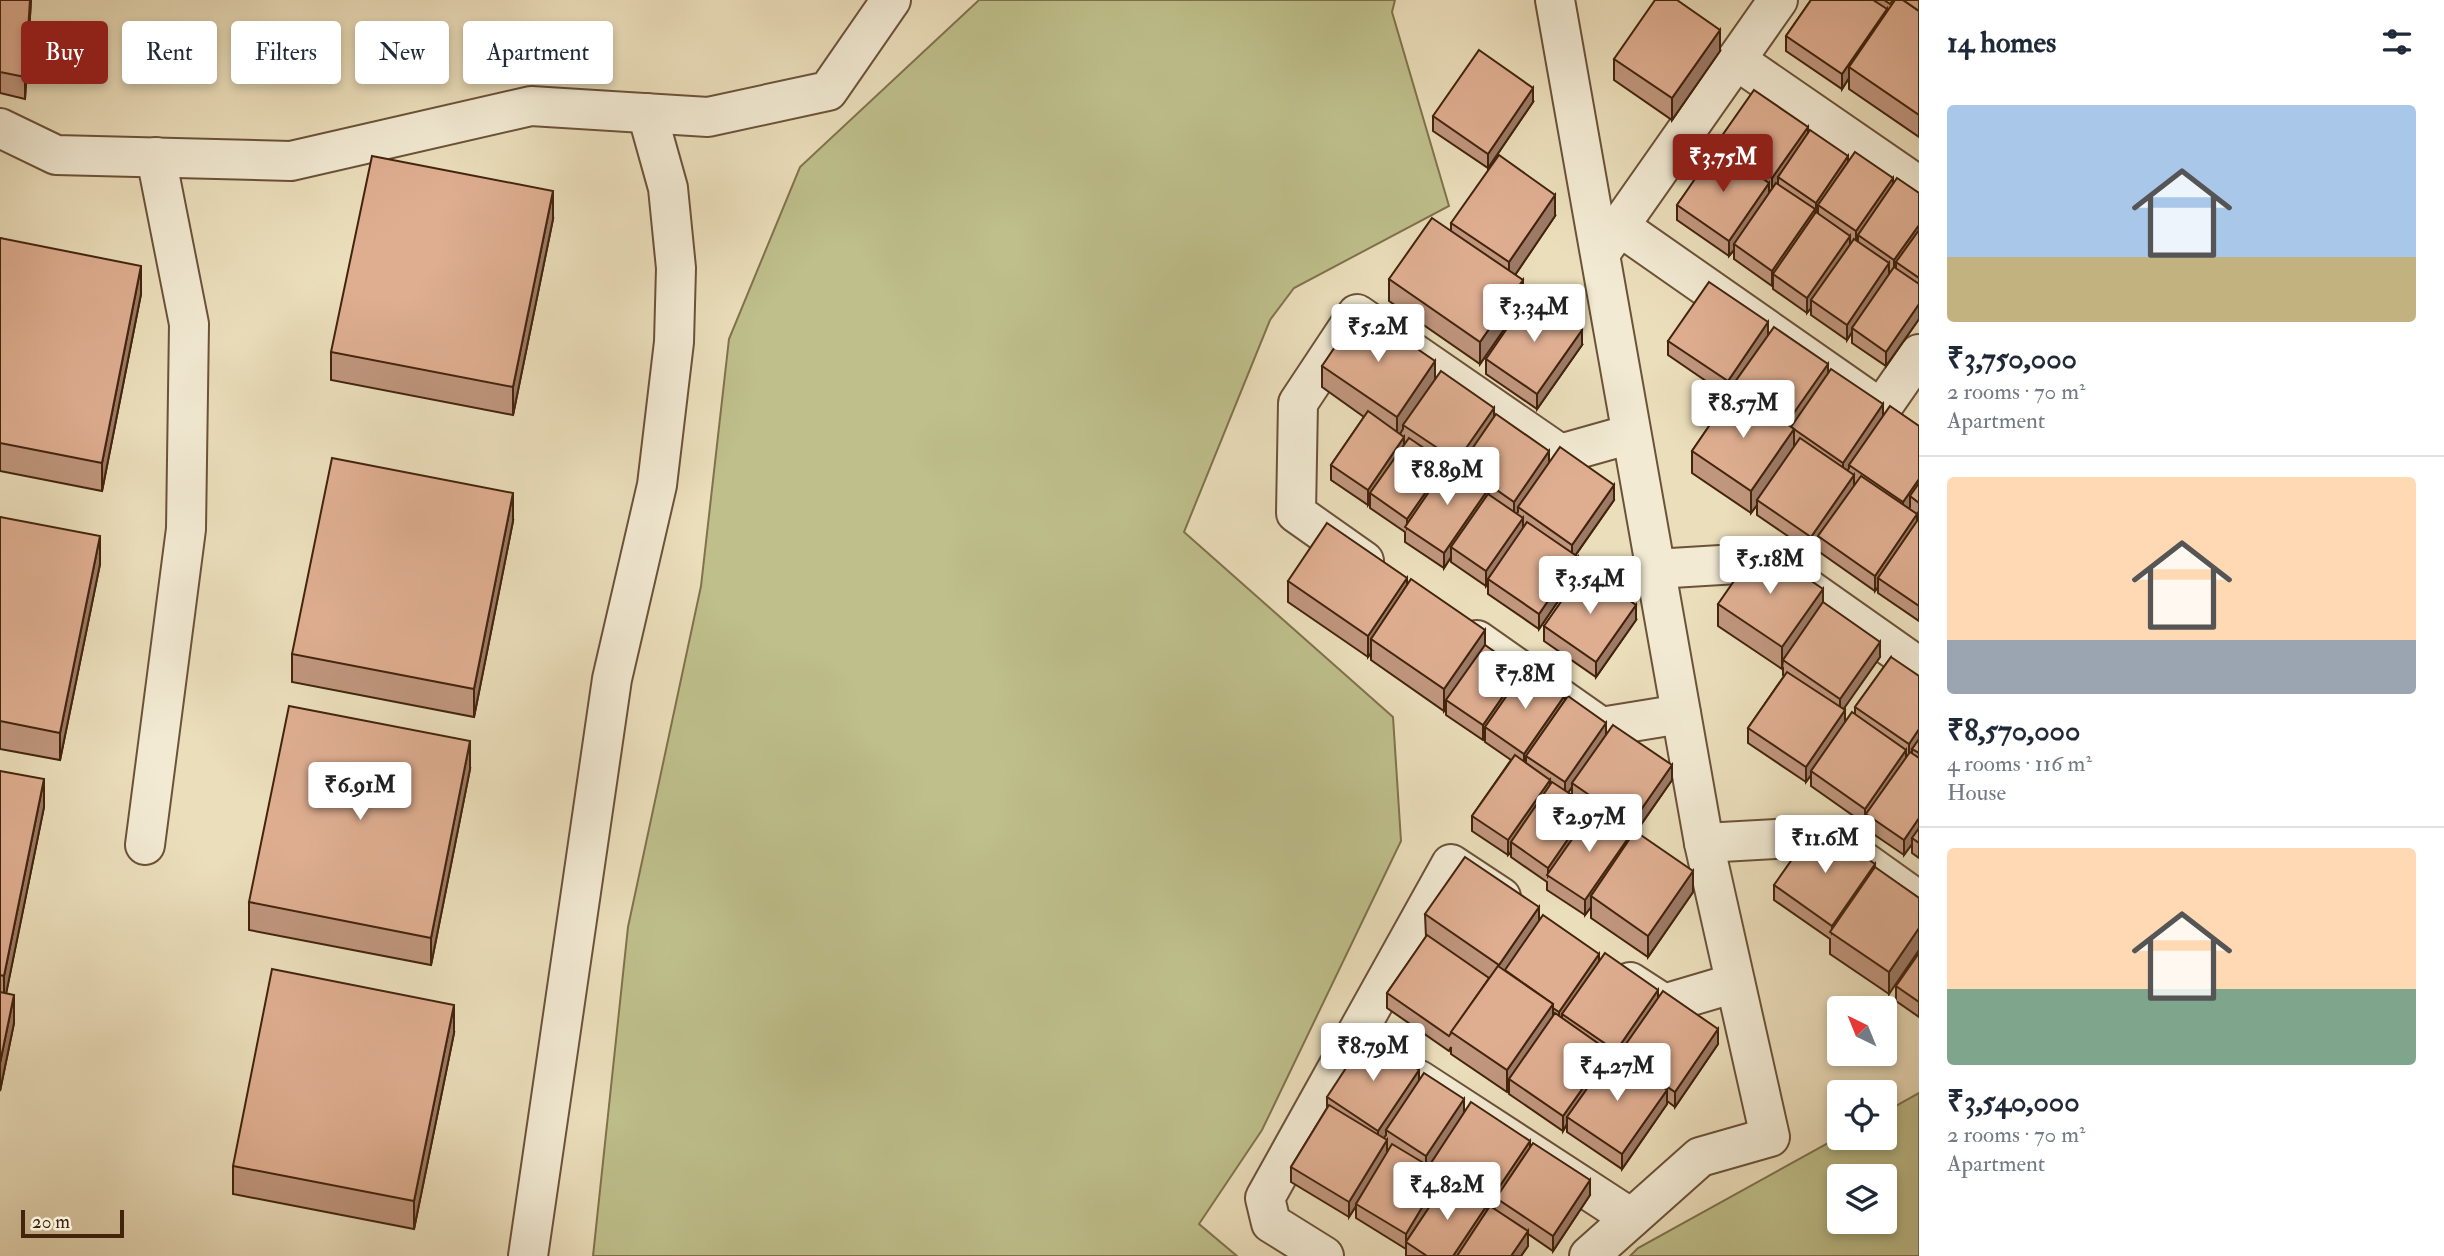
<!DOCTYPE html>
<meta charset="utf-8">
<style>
:root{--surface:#fff;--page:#f6f6f7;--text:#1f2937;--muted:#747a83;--line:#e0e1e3;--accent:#8f2418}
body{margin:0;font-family:"IM FELL Double Pica",serif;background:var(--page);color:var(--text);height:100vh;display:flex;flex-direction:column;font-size:26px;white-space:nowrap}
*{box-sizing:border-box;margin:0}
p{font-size:23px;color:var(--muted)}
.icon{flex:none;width:38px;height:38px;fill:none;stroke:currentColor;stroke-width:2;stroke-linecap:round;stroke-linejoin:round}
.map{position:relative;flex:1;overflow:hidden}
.panel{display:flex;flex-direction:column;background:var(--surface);width:525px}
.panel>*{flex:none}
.guide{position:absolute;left:21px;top:21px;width:665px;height:63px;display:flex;gap:14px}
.needle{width:46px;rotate:317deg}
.buttons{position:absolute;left:1827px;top:996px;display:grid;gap:14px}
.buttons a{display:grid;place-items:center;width:70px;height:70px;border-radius:7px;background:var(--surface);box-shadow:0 4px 10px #0003;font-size:35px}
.scale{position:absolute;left:21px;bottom:18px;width:103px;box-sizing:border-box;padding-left:7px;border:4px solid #42240d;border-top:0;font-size:19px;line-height:24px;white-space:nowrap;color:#42240d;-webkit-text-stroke:5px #f2ead3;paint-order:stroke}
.price{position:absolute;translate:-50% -60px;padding:0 16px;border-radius:7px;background:#fff;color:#222;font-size:23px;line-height:46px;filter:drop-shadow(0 2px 4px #0008)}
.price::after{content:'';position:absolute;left:50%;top:42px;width:21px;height:16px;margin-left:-10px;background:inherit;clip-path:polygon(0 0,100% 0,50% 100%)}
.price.selected{background:var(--accent);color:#fff}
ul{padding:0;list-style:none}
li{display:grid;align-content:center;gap:14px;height:371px;padding:0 28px}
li+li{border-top:2px solid var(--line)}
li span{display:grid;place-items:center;height:217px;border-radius:7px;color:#555}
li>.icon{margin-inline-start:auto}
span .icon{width:126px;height:126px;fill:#fffc;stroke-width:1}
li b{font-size:30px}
h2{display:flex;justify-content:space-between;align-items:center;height:84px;padding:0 28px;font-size:30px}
.pill{padding:0 24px;border-radius:7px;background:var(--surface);box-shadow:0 4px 10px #0003;font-size:24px;line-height:63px}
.pill.selected{background:var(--accent);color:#fff}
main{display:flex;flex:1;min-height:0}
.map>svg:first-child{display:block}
.green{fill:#bebf8b;stroke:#80724c;stroke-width:2;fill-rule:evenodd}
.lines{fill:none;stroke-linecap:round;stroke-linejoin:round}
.minor-casing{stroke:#6c5238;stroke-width:42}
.minor{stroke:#f2ead3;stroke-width:38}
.wall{fill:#c0967d;stroke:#42240d;stroke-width:2;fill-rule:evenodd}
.shaded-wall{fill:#9c7a66;stroke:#42240d;stroke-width:2}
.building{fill:#dfae91;stroke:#42240d;stroke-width:2}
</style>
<main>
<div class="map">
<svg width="1919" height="1256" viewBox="0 0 1919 1256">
<rect width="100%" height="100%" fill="#ebdebb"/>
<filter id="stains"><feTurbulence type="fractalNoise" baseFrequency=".00286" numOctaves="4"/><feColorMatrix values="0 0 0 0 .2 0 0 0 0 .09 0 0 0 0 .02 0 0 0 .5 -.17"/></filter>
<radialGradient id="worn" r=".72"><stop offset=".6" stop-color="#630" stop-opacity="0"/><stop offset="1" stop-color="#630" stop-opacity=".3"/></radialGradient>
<g class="green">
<path d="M979,0H1395L1392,12L1449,206L1294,288L1270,320L1184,532L1393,717L1401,841L1262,1130L1199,1224L1237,1256H593L628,927L701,586L729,339L800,167Z"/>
<path d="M1919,1093V1256H1630L1638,1248L1839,1137L1885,1138V1112ZM1839,1176H1885V1222H1839Z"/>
</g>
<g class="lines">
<g class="minor-casing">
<g id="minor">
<path d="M1555,0L1704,843L1770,1137L1700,1157L1589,1256"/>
<path d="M1736,60L1919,186"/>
<path d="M0,128L56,155L291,161L531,106L708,117L828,91L891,0"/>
<path d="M1619,226L1881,409L1919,354"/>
<path d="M1604,248L1778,0"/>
<path d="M1364,561L1296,513L1298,403L1357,314L1560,454L1631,434"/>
<path d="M1655,569L1770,562L1919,667"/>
<path d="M1477,640L1601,727L1681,714"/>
<path d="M1704,843L1828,836L1919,901"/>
<path d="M145,845L186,529L189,324L156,157"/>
<path d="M1630,982L1664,1004L1735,983"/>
<path d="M1419,1080L1631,1218"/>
<path d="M528,1256L612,679L657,485L674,342L676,268L668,188L647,113"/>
<path d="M1324,1256L1271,1223L1265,1198L1451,864L1501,897"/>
</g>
</g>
<use href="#minor" class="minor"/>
</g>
<g class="wall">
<path d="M0,0H31L25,99L0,93Z"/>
<path d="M1811,0H1919V137L1849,89V78L1842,89L1786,51V36Z"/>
<path d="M1720,51L1672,120L1614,80V59Z"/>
<path d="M1533,102L1488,168L1433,131V116Z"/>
<path d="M1808,134L1848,162L1893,184L1919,193V319L1886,366L1852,343V332L1847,340L1811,315V308L1807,313L1773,289V284L1772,286L1734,259V250L1729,256L1677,220V205L1719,148V140Z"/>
<path d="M1555,216L1515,275L1523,302L1480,364L1389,301V279L1451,231V223Z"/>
<path d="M553,219L513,415L331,380V352Z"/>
<path d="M0,238L141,294L102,491L0,471Z"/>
<path d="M1768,334L1828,373L1883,416L1919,426V621L1878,593V587L1875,591L1818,551V542L1811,552L1757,515V505L1751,513L1692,473V451L1730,396V392L1728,396L1668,355V341Z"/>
<path d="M1582,345L1537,409L1486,374V359Z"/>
<path d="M1322,366L1435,380L1494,417L1549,462L1614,500L1575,556L1578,572L1539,629L1488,594V583L1486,586L1451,562V557L1444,568L1405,542V532L1370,508V502L1368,505L1331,480V465L1364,417L1322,387Z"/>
<path d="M0,517L100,564L60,760L0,749Z"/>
<path d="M513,521L474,717L292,682V654Z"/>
<path d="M1288,581L1407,585L1485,645L1521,676L1565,700L1606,735L1672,780L1636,832L1693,892L1648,957L1591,918V907L1585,915L1547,890V882L1511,857V852L1508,855L1472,831V816L1511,760L1485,742V736L1483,740L1446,715V708L1444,711L1371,660V653L1368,657L1288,602ZM1572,787V795L1568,793Z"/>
<path d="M1823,603L1880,657L1843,709L1845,722L1855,714V707L1891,657L1919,753V858L1912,853V844L1904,855L1866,829V822L1865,824L1811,786V775L1806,782L1748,743V728L1784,676L1783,675V667L1782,669L1718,626V604Z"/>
<path d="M1636,620L1596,677L1544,641V626Z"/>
<path d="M470,769L431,965L249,930V902Z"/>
<path d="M0,771L44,807L6,993L14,1023L0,1091Z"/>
<path d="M1875,868L1919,898L1889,994L1830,954V939L1774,900V885Z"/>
<path d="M1425,914L1539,921L1599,961L1658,998L1718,1044L1675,1107L1667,1101V1104L1622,1169L1567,1132V1124L1563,1131L1509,1094V1088L1507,1092L1451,1054V1047L1449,1051L1387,1008V993L1426,937Z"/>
<path d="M1919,953V1017L1896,1001V986Z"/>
<path d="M454,1033L414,1229L233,1194V1166Z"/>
<path d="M1419,1080L1464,1113L1530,1148L1590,1195L1553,1251L1528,1234V1246L1521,1256H1406V1248V1249L1356,1218V1206L1349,1217L1291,1182V1167L1327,1108V1097Z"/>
</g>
<g class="shaded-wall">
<path d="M30,0H31L25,99V77Z"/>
<path d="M1887,9V24L1849,67V78L1842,89V74Z"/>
<path d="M1720,30V51L1672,120V98Z"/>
<path d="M1533,88V102L1488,168V154Z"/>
<path d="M1808,127V141L1778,177V185L1772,193V178Z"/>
<path d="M1848,156V171L1818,205V214L1816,218V203Z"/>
<path d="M1893,178V193L1858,235V243L1856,246V231Z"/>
<path d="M1769,183V198L1734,244V250L1729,256V241Z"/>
<path d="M553,191V219L513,415V387Z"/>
<path d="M1555,195V216L1509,284V262Z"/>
<path d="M1815,209V224L1773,274V284L1772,286V271Z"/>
<path d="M1919,225V240L1896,262V272L1894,275V260Z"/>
<path d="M1850,236V251L1811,300V308L1807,313V298Z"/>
<path d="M1889,263V278L1852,328V332L1847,340V325Z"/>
<path d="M141,266V294L102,491V463Z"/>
<path d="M1523,280V302L1480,364V342Z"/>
<path d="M1919,304V319L1886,366V352Z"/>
<path d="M1768,322V337L1730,389V392L1728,396V381Z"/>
<path d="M1582,330V345L1537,409V394Z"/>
<path d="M1435,361V383L1403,425V429L1397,439V417Z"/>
<path d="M1828,364V379L1793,429L1784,426Z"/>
<path d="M1883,404V419L1849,465V468L1843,478V463Z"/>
<path d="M1494,408V423L1461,465V471L1457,476V461Z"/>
<path d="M1794,429V451L1757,500V505L1751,513V491Z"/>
<path d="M1404,437V452L1370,493V502L1368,505V490Z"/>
<path d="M1549,451V466L1518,507V512L1514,517V502Z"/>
<path d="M1446,463V478L1407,528V519Z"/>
<path d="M1854,475V490L1818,536V542L1811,552V537Z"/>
<path d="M1919,479V494L1910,496V507L1903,517V502Z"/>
<path d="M1614,485V500L1572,560V545Z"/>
<path d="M1489,488V503L1451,547V557L1444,568V553Z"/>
<path d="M513,493V521L474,717V689Z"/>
<path d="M1917,514V529L1878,578V587L1875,591V576Z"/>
<path d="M1523,518V533L1488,579V583L1486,586V571Z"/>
<path d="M100,536V564L60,760V733Z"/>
<path d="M1578,557V572L1539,629V614Z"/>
<path d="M1407,578V600L1371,639V653L1368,657V636Z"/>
<path d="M1823,589V610L1783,660L1782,669V647Z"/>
<path d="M1636,605V620L1596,677V662Z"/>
<path d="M1485,630V652L1446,700V708L1444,711V689Z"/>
<path d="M1880,642V657L1840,714V699Z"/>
<path d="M1521,670V685L1485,727V736L1483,740V725Z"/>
<path d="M1565,695V710L1526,756V766L1524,769V754Z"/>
<path d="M1845,710V725L1811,771V775L1806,782V767Z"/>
<path d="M1606,723V737L1572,783V787L1565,797V782Z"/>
<path d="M1919,729V744L1912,749V754L1909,759V744Z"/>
<path d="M470,741V769L431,965V938Z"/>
<path d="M1906,750V765L1866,814V822L1865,824V809Z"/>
<path d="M1672,765V780L1591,896V907L1585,915V900L1631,834V824Z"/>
<path d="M44,779V807L4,1004V976Z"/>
<path d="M1550,780V795L1511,842V852L1508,855V840Z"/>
<path d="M1590,807V822L1548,876V868Z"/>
<path d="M1919,818V833L1912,838V844L1904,855V840Z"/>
<path d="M1875,864V879L1832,933V926Z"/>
<path d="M1693,871V892L1648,957V936Z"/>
<path d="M1539,907V929L1499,987V965Z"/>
<path d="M1919,928V950L1889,994V972Z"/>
<path d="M1599,954V969L1562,1014V1023L1559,1027V1012Z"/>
<path d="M1658,990V1004L1619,1054V1061L1616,1066V1051Z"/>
<path d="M14,995V1023L0,1091V1063Z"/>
<path d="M1553,1004V1025L1509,1079V1088L1507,1092V1070Z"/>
<path d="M454,1005V1033L414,1229V1201Z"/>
<path d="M1718,1029V1044L1675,1107V1092Z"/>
<path d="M1609,1051V1065L1567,1117V1124L1563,1131V1116Z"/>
<path d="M1419,1070V1085L1386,1130V1135L1378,1146V1131Z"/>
<path d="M1667,1090V1104L1622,1169V1154Z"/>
<path d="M1464,1099V1114L1426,1171V1156Z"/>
<path d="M1387,1140V1155L1356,1204V1206L1349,1217V1202Z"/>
<path d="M1530,1141V1156L1496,1198V1206L1489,1217V1202Z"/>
<path d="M1442,1174V1189L1406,1242V1249V1234Z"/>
<path d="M1590,1180V1195L1553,1251V1236Z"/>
<path d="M1487,1205V1220L1463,1256H1453Z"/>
<path d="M1528,1231V1246L1521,1256H1511Z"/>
</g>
<g class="building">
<path d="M0,0H30L25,77L0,72Z"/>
<path d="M1655,0H1677L1720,30L1672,98L1614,59Z"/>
<path d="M1811,0H1873L1887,9L1842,74L1786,36Z"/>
<path d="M1884,0H1893L1890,4Z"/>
<path d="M1895,0H1903L1919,11V115L1849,67Z"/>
<path d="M1903,0H1919V11Z"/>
<path d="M1479,50L1533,88L1488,154L1433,116Z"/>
<path d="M1754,90L1808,127L1772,178L1719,140Z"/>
<path d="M1810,130L1848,156L1816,203L1778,177Z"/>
<path d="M1717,147L1769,183L1729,241L1677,205Z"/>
<path d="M1855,152L1893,178L1856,231L1818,205Z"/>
<path d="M1499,155L1555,195L1509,262L1451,223Z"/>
<path d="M372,156L553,191L513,387L331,352Z"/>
<path d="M1897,178L1919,193V225L1894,260L1858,235Z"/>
<path d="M1776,183L1815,209L1772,271L1734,244Z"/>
<path d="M1816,212L1850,236L1807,298L1773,274Z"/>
<path d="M1432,218L1523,280L1480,342L1389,279Z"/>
<path d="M1919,230V278L1896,262Z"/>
<path d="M0,238L141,266L102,463L0,443Z"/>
<path d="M1854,239L1889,263L1847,325L1811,300Z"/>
<path d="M1894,267L1919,284V304L1886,352L1852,328Z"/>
<path d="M1709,282L1768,322L1728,381L1668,341Z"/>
<path d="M1530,295L1582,330L1537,394L1486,359Z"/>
<path d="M1360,310L1435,361L1397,417L1322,366Z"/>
<path d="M1774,327L1828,364L1786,424L1735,388L1734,391L1730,389Z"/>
<path d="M1831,369L1883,404L1843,463L1791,427Z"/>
<path d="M1441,371L1494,408L1457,461L1403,425Z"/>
<path d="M1735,388L1794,429L1751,491L1692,451Z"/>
<path d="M1890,406L1919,426V479L1903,502L1849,465Z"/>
<path d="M1368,411L1404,437L1368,490L1331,465Z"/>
<path d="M1496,414L1549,451L1514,502L1461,465Z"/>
<path d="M1409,438L1446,463L1407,519L1370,493Z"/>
<path d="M1800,438L1854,475L1811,537L1757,500Z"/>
<path d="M1560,447L1614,485L1572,545L1518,507Z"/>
<path d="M332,458L513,493L474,689L292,654Z"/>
<path d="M1450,461L1489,488L1444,553L1405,527Z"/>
<path d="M1861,476L1917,514L1875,576L1818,536Z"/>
<path d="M1919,483V503L1910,496Z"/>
<path d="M1488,494L1523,518L1486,571L1451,547Z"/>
<path d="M0,517L100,536L60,733L0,721Z"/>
<path d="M1919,518V606L1878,578Z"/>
<path d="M1527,522L1578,557L1539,614L1488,579Z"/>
<path d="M1327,523L1407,578L1368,636L1288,581Z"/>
<path d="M1759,545L1823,589L1782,647L1718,604Z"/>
<path d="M1584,569L1636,605L1596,662L1544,626Z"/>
<path d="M1411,579L1485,630L1444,689L1371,639Z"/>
<path d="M1823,602L1880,642L1840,699L1783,660Z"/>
<path d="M1485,645L1521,670L1483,725L1446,700Z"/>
<path d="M1891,657L1919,676V729L1909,744L1855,707Z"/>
<path d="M1526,668L1565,695L1524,754L1485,727Z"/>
<path d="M1787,672L1845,710L1806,767L1748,728Z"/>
<path d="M1568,696L1606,723L1565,782L1526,756Z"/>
<path d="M289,706L470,741L431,938L249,902Z"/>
<path d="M1852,712L1906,750L1865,809L1811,771Z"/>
<path d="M1613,725L1672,765L1631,824L1572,783Z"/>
<path d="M1919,739V753L1912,749Z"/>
<path d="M1910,752L1919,758V818L1904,840L1866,814Z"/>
<path d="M1515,755L1550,780L1508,840L1472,816Z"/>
<path d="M0,771L44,779L4,976L0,975Z"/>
<path d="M1552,782L1590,807L1548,868L1511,842Z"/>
<path d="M1594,808L1631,834L1585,900L1547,875Z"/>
<path d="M1817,824L1875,864L1832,926L1774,885Z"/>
<path d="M1919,828V843L1912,838Z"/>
<path d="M1635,831L1693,871L1648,936L1591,896Z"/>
<path d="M1465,857L1539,907L1499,965L1425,914Z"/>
<path d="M1875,867L1919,898V928L1889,972L1830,932Z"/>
<path d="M1543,915L1599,954L1559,1012L1553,1008V1004L1505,970Z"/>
<path d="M1427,935L1489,978L1449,1036L1387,993Z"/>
<path d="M1605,953L1658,990L1616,1051L1562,1014Z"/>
<path d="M1919,953V1002L1896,986Z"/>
<path d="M1498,966L1553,1004L1507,1070L1451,1032Z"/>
<path d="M272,969L454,1005L414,1201L233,1166Z"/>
<path d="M1663,991L1718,1029L1675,1092L1619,1054Z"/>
<path d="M0,992L14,995L0,1063Z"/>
<path d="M1555,1013L1609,1051L1563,1116L1509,1079Z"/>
<path d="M1367,1036L1419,1070L1378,1131L1327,1097Z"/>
<path d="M1613,1052L1667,1090L1622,1154L1567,1117Z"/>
<path d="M1424,1073L1464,1099L1426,1156L1386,1130Z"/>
<path d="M1471,1102L1530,1141L1489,1202L1431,1163Z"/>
<path d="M1329,1105L1387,1140L1349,1202L1291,1167Z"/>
<path d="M1533,1143L1590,1180L1553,1236L1496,1198Z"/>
<path d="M1392,1144L1442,1174L1406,1234L1356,1204Z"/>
<path d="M1448,1179L1487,1205L1453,1256H1427L1406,1242Z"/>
<path d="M1490,1206L1528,1231L1511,1256H1457Z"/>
</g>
<rect width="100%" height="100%" filter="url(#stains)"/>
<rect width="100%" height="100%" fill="url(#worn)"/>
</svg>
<div class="buttons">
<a><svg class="needle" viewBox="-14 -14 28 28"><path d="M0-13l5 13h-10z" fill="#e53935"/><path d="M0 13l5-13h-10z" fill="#747a83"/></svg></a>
<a><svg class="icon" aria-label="locate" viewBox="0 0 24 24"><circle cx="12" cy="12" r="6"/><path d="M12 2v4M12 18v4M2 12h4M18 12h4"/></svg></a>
<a><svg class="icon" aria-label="layers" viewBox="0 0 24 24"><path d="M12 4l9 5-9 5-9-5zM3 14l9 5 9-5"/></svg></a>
</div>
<div class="scale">20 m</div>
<b class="price selected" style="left:1723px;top:194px">₹3.75M</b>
<b class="price" style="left:1534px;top:344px">₹3.34M</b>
<b class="price" style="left:1378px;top:364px">₹5.2M</b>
<b class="price" style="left:1743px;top:440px">₹8.57M</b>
<b class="price" style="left:1447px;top:507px">₹8.89M</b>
<b class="price" style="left:1770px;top:596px">₹5.18M</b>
<b class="price" style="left:1590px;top:616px">₹3.54M</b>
<b class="price" style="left:1525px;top:711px">₹7.8M</b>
<b class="price" style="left:360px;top:822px">₹6.91M</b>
<b class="price" style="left:1589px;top:854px">₹2.97M</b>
<b class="price" style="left:1825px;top:875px">₹11.6M</b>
<b class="price" style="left:1373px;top:1083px">₹8.79M</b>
<b class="price" style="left:1617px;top:1103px">₹4.27M</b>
<b class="price" style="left:1447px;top:1222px">₹4.82M</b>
<div class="guide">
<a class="pill selected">Buy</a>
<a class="pill">Rent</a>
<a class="pill">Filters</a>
<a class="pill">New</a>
<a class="pill">Apartment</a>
</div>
</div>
<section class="panel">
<h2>14 homes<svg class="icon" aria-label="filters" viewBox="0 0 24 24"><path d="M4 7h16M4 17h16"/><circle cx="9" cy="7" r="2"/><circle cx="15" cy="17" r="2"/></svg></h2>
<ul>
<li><span style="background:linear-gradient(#a9c7e8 70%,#c2b280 0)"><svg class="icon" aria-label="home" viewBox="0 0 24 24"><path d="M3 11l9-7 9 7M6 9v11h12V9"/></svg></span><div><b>₹3,750,000</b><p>2 rooms · 70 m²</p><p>Apartment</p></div></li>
<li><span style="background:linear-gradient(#ffd9b3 75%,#9aa5b1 0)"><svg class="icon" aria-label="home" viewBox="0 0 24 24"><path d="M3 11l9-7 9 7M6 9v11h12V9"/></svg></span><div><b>₹8,570,000</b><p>4 rooms · 116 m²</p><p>House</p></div></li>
<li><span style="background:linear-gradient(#ffd9b3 65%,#7fa58c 0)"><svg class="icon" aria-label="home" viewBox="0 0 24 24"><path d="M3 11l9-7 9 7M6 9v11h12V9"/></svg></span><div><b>₹3,540,000</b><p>2 rooms · 70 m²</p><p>Apartment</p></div></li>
</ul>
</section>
</main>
